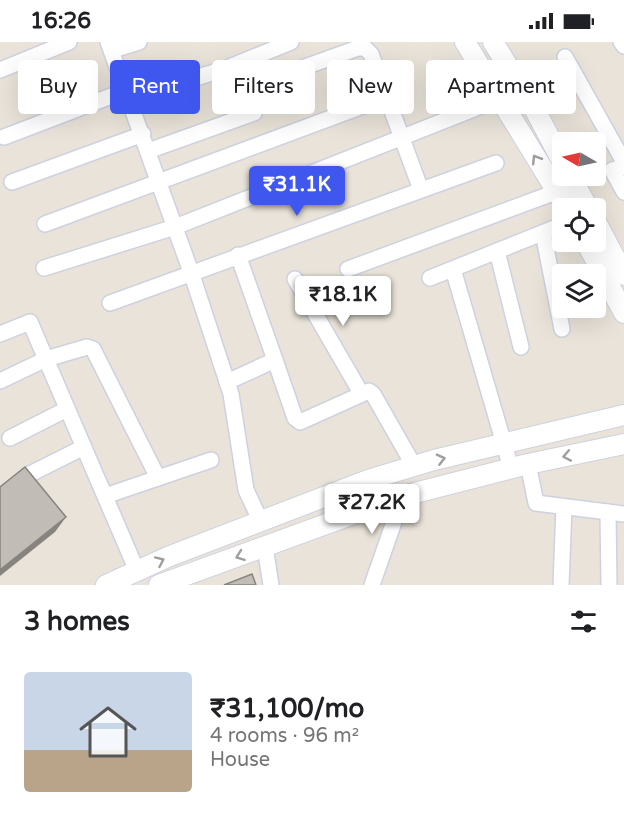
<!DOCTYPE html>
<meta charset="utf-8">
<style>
:root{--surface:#fff;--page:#f6f6f6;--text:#202124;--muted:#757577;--accent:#4057ef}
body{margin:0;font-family:"Varela Round",sans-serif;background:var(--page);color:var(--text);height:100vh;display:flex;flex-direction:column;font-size:22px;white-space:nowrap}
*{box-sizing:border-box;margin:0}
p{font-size:20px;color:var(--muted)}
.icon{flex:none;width:33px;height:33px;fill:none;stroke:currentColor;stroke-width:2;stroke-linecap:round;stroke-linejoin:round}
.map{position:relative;height:543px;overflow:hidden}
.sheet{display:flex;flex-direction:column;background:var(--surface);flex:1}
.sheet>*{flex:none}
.hud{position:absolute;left:18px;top:18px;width:588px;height:54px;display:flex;gap:12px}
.needle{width:39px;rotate:279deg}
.controls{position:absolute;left:552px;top:90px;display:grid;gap:12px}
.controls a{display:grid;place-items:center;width:54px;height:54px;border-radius:6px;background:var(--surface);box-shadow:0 6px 24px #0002;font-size:30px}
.price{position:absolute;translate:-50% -51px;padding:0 14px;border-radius:6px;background:#fff;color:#222;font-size:20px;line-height:39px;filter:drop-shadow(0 2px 3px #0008)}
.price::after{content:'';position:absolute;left:50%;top:36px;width:18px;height:14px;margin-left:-9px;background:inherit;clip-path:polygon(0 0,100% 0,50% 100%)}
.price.on{background:var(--accent);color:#fff}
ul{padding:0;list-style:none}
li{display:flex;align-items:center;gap:18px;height:150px;padding:0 24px}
li span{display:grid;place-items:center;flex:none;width:168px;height:120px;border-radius:6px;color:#555}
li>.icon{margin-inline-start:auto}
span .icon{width:72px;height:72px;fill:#fffc;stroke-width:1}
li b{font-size:26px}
h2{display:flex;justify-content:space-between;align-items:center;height:72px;padding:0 24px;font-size:26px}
.chip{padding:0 21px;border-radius:6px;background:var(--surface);box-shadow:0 6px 24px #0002;font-size:21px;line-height:54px}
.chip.on{background:var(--accent);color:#fff}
.status{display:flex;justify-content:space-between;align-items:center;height:42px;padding:0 30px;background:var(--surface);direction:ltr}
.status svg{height:16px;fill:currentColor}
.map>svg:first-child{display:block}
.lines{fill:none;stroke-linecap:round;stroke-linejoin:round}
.minor-casing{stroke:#ced1e0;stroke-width:18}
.tertiary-casing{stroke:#ced1e0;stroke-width:22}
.minor{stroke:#fff;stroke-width:15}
.tertiary{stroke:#fff;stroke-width:20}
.shaded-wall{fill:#87847f}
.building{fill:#c1bdb6;stroke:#87847f;stroke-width:1.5}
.oneway{stroke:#9e9e9e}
</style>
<div class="status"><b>16:26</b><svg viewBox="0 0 49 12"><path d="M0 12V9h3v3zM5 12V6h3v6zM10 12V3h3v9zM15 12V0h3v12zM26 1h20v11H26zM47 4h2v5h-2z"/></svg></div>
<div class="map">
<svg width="624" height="543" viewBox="0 0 624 543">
<rect width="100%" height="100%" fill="#e9e3d9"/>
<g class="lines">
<g class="minor-casing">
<g id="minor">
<path d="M108,0L191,230L231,352L246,448L261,480"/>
<path d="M621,0L624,4"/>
<path d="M113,8L139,0"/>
<path d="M565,15L624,120"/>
<path d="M0,28L69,0"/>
<path d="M274,36L358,6H365L371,12L421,148"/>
<path d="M130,57L227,26L291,0"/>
<path d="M4,95L127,48"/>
<path d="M148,109L254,71"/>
<path d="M624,125L612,128L624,150"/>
<path d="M12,140L143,92"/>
<path d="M45,182L387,55"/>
<path d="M543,191L562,287"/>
<path d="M497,209L521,305"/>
<path d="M44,226L175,185L499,57"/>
<path d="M348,227L556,150"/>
<path d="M453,227L511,426"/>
<path d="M430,236L562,183"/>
<path d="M295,237L361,351"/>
<path d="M110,261L496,121"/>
<path d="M0,292L30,280L137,529"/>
<path d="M275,318L295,376L300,380L369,349L373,352L414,424"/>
<path d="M0,339L46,317L87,305L93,307L158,436"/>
<path d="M227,340L275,318L238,213"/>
<path d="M10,396L67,367"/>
<path d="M528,422L536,461L624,472"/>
<path d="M28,433L84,405"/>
<path d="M105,454L211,418"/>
<path d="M608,470L609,543"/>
<path d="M265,505L271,543"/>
<path d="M372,543L403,454"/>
<path d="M561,543L564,465"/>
</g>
</g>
<g class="tertiary-casing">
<g id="tertiary">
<path d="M465,0L567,166"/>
<path d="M493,0L535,68L562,119"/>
<path d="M570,134L588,166"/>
<path d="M596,180L624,233"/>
<path d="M586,200L624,271"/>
<path d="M106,543L170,514L368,438L434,418L624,373"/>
<path d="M159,543L403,454L528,422L624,402"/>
</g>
</g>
<use href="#minor" class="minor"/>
<use href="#tertiary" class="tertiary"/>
</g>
<path class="shaded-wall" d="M66,475L55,490L0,534V528Z"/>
<g class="building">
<path d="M25,425L66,475L0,528V445Z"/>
<path d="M252,532L256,543H224Z"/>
</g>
<defs><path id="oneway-chevron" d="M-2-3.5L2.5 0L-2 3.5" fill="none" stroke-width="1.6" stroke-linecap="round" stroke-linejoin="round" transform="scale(1.5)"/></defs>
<g class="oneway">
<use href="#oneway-chevron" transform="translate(536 117) rotate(-122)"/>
<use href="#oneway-chevron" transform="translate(567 414) rotate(169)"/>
<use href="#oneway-chevron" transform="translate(441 417) rotate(-14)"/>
<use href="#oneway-chevron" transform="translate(240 514) rotate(160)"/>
<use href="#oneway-chevron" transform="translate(160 519) rotate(-24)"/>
</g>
</svg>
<div class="controls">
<a><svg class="needle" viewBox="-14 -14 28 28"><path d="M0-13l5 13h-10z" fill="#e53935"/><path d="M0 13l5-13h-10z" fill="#757577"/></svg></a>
<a><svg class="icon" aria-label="locate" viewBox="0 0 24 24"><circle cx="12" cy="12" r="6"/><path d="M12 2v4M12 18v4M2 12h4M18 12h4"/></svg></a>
<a><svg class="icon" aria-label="layers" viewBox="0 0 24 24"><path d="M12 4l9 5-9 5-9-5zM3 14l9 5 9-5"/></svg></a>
</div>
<b class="price on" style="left:297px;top:175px">₹31.1K</b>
<b class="price" style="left:343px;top:285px">₹18.1K</b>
<b class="price" style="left:372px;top:493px">₹27.2K</b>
<div class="hud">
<a class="chip">Buy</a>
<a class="chip on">Rent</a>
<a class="chip">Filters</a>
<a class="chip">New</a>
<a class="chip">Apartment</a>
</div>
</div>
<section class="sheet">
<h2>3 homes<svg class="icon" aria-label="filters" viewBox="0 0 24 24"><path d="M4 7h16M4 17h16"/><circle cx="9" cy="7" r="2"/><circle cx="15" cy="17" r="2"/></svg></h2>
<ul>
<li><span style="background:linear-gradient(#c9d6e8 65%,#b9a48a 0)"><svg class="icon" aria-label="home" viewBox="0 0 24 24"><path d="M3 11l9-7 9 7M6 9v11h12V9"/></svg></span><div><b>₹31,100/mo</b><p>4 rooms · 96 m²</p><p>House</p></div></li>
</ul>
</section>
